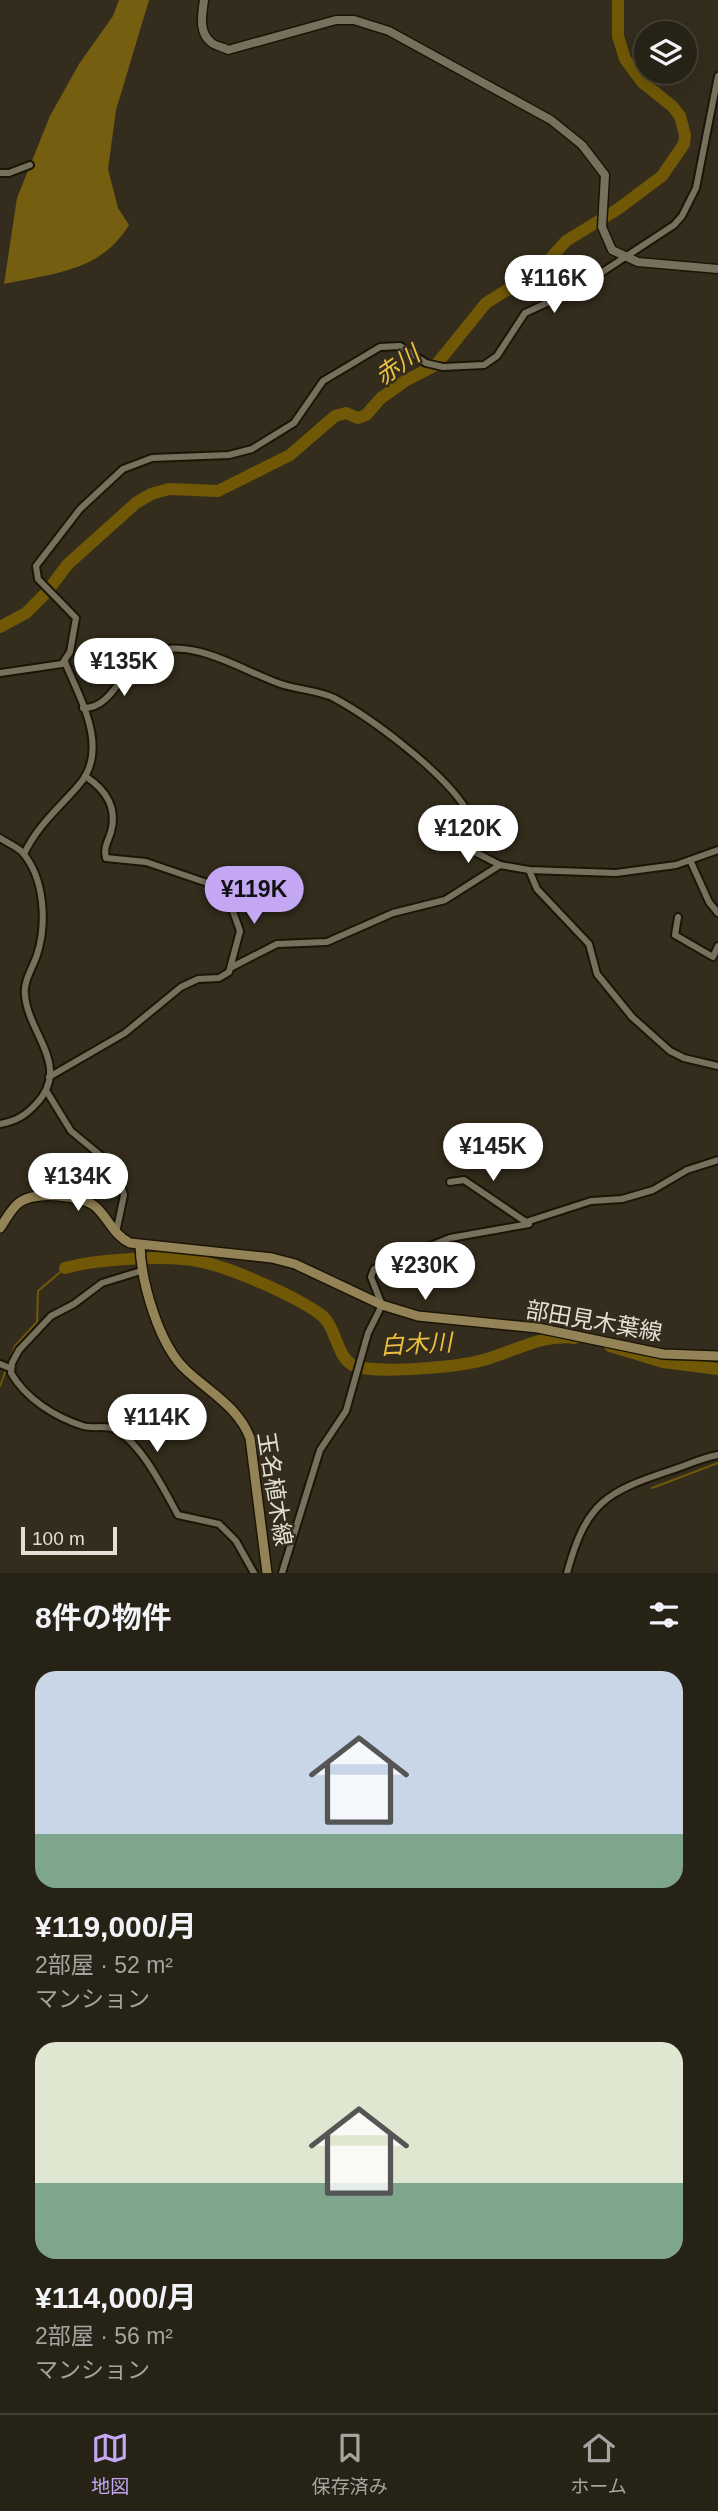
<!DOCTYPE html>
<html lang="ja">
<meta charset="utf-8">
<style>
:root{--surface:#272216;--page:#2f2a1f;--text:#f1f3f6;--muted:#a4a4a1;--line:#433f35;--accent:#c3a7f2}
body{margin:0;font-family:Arial,"Noto Sans JP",sans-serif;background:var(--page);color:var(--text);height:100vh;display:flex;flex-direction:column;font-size:26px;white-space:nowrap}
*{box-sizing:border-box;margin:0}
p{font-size:23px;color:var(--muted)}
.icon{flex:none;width:38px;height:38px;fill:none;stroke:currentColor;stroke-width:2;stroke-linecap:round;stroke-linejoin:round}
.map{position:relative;height:1573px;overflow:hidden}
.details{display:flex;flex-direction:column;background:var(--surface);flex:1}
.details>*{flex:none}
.buttons{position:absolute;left:634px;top:21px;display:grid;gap:14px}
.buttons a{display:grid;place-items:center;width:63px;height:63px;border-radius:50%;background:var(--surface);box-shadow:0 7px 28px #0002,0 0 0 2px var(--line);font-size:35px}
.scale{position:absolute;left:21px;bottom:18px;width:96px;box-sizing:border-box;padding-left:7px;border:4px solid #e3dfd5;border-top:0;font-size:19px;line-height:24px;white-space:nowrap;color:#e3dfd5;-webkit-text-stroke:5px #342d1d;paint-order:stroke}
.price{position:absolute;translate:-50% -60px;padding:0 16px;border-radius:24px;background:#fff;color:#222;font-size:23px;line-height:46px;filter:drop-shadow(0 2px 4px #0008)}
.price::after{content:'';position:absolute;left:50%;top:42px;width:21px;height:16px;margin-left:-10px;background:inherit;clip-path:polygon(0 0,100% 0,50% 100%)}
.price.on{background:var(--accent);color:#111}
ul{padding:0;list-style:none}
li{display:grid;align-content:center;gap:14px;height:371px;padding:0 35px}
li span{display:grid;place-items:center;height:217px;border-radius:21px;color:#555}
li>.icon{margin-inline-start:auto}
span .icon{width:126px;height:126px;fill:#fffc;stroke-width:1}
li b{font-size:30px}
h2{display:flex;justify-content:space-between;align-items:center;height:84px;padding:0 35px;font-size:30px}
.tab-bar{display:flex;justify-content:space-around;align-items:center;height:98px;border-top:2px solid var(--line);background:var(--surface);font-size:19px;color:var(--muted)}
.tab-bar a{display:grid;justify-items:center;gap:4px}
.tab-bar .on{color:var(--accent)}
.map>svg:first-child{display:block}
.forest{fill:#765e10}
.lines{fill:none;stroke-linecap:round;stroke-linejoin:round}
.stream{stroke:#705806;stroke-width:2}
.river{stroke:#705806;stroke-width:12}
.minor-casing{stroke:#1b1506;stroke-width:10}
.tertiary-casing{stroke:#1b1506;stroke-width:11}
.secondary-casing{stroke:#1b1506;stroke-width:12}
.minor{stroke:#77705d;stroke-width:6}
.tertiary{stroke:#77705d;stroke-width:8}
.secondary{stroke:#938356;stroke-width:9}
.labels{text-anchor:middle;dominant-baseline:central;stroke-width:5;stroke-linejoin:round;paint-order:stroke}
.street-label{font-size:23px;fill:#e3dfd5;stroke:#342d1d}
.water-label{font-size:24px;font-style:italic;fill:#ebc03f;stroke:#342d1d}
</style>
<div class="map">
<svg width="718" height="1573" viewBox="0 0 718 1573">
<rect width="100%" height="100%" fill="#342d1d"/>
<path class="forest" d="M119,0H149L116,110L108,169L118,208L129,225C100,272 54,273 4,284L17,198L50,116L79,64L113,16Z"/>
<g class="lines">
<g class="stream">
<path d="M8,1365L15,1346L37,1322L38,1291L65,1268"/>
<path d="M0,1386L6,1370"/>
<path d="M652,1488L718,1463"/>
</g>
<g class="river">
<path d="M0,627L26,613L45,594L68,564L136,503L151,494L169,489L218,491L290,455L335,416L346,413L358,418L366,415L381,398L405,381L436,365L486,303L541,269L566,241L618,209L662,176L684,144L685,135L680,116L672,106L642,82L625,59L618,36V0"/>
<path d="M65,1268C96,1259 166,1255 198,1261C230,1267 293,1295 320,1314C337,1326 336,1359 355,1366C378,1374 459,1367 483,1360C513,1352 544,1333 575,1338"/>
<path d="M610,1346L663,1362L718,1369"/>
</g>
<g class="minor-casing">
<g id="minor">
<path d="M0,173H9L30,165"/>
<path d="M0,673L62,664L70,652L76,618L38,579L36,566L80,509L123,469L152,458L229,455L252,449L294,423L323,381L380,347L400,346L426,363L443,367L484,365L497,356L525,313L575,290L674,225L682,216L696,188L718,76"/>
<path d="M83,708C115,709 123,661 151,652C195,638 239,669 278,683C296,690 318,690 334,698C373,719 437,768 462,803C473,818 463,833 469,849L500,865"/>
<path d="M85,776C105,789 118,807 111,832C108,841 103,849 106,858L146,862L225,889"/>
<path d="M0,838C7,843 16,846 22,852C45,878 47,924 37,955C33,967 23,982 25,995C28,1034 72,1066 36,1104C25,1116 16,1121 0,1124"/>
<path d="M24,854C37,826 58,809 78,786C111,750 80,699 65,662"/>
<path d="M690,860L709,902L718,913"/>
<path d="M529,870L537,889L589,944L597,974L632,1017L670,1051L684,1058L718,1066"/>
<path d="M678,917L675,935L713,957L718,946"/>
<path d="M232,967L277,944L327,942L393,913L445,900L500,865L529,870L616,873L676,865L718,850"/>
<path d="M49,1077L125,1033L181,987L198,979L219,978L229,972L240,931L225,889L229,882L246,875"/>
<path d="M47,1092L71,1131L106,1160L119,1179L124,1195L116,1233"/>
<path d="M450,1182L464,1180L526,1222"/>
<path d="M141,1271L102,1283L74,1304L51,1316L19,1350L12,1363L11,1373C26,1399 55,1417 83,1426C93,1429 105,1425 114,1429C141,1442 164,1490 178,1515L219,1524L236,1541L254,1573"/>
<path d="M0,1364L10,1368"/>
<path d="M282,1573L320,1450L346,1411L368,1333L382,1305L371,1277L374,1269L450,1238L529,1224L526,1222L591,1201L622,1199L653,1190L687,1170L718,1160"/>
<path d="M567,1573C586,1503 605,1492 672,1470C688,1465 701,1458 718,1455"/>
</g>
</g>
<g class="tertiary-casing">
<path id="tertiary" d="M204,0C202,15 198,33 212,43C217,47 222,46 228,50L336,20H354L389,31L551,120L582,145L605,175L602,227L612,250L638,262L718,269"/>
</g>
<g class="secondary-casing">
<g id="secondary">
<path d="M0,1228C6,1220 11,1208 20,1202C35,1191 84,1195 97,1208C109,1220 114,1235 130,1243L272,1258L295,1264L382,1305L418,1316L538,1328L663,1354L718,1356"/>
<path d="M140,1245C141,1282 159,1346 187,1371C211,1393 238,1407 250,1438L267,1573"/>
</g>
</g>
<use href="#minor" class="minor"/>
<use href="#tertiary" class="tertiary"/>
<use href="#secondary" class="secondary"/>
</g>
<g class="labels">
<g class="street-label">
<text transform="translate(594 1321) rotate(10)">部田見木葉線</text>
<text transform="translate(275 1489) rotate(81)">玉名植木線</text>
</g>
<g class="water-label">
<text transform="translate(397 365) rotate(-35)">赤川</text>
<text transform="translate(416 1344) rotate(-3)">白木川</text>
</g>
</g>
</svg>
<div class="buttons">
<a><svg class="icon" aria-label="layers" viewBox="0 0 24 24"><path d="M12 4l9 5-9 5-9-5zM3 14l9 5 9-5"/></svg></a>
</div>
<div class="scale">100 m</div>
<b class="price" style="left:554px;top:315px">¥116K</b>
<b class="price" style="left:124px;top:698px">¥135K</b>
<b class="price" style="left:468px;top:865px">¥120K</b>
<b class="price on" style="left:254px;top:926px">¥119K</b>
<b class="price" style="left:493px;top:1183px">¥145K</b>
<b class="price" style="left:78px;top:1213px">¥134K</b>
<b class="price" style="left:425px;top:1302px">¥230K</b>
<b class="price" style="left:157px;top:1454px">¥114K</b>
</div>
<section class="details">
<h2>8件の物件<svg class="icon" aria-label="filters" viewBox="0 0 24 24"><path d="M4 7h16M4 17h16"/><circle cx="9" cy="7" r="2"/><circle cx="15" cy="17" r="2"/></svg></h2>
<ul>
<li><span style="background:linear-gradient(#c9d6e8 75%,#7fa58c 0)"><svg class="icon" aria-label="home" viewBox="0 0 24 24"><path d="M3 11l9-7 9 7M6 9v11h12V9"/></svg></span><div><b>¥119,000/月</b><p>2部屋 · 52 m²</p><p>マンション</p></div></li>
<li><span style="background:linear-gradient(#dfe7d0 65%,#7fa58c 0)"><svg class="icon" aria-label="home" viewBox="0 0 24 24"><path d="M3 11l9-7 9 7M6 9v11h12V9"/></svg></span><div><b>¥114,000/月</b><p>2部屋 · 56 m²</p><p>マンション</p></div></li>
</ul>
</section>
<nav class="tab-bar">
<a class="on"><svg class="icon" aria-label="map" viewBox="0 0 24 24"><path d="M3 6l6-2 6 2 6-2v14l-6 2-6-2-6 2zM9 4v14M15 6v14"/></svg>地図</a>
<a><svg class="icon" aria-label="saved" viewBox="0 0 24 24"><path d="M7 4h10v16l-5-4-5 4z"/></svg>保存済み</a>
<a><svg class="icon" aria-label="home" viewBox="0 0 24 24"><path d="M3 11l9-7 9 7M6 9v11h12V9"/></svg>ホーム</a>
</nav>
